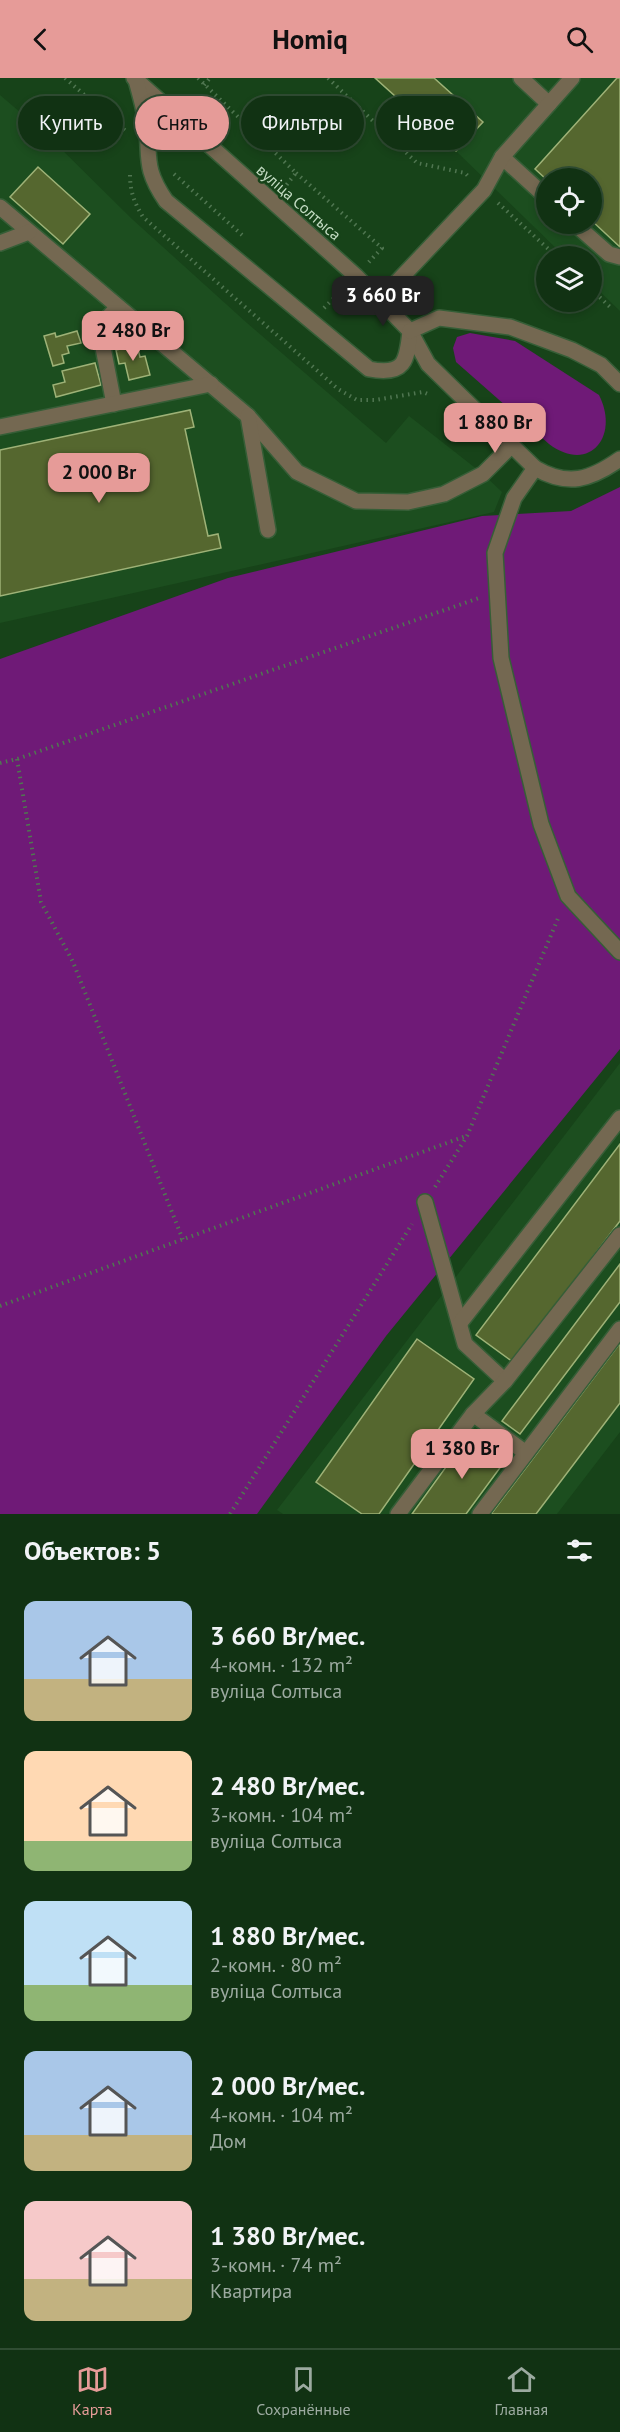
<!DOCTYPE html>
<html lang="ru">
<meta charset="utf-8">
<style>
:root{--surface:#113213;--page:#1e3e21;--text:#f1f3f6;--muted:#9caaa0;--line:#304d33;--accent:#e69b98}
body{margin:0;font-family:"PT Sans",sans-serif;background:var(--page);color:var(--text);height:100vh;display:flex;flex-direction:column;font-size:22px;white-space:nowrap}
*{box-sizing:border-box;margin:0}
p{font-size:20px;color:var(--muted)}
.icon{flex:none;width:33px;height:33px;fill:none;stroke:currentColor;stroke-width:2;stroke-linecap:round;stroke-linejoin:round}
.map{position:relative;height:1436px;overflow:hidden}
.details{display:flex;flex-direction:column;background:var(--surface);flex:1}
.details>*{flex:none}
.guide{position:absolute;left:18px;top:18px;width:585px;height:54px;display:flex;gap:12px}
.tools{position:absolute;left:536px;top:90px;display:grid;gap:12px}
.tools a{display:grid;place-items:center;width:66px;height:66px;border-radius:50%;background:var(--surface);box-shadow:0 3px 9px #0003,0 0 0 2px var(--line);font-size:30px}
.price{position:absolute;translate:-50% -51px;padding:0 14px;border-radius:12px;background:var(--accent);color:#111;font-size:20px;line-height:39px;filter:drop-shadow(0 2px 3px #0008)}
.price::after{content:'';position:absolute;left:50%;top:36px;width:18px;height:14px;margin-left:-9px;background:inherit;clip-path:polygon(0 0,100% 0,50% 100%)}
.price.on{background:#222;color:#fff}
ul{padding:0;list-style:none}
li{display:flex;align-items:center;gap:18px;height:150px;padding:0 24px}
li span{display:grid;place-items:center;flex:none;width:168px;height:120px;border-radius:12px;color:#555}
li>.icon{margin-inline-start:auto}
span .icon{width:72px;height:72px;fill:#fffc;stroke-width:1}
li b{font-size:26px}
h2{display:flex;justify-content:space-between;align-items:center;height:72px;padding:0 24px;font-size:26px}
.chip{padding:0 21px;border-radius:27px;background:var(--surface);box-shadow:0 3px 9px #0003,0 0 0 2px var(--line);font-size:21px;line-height:54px}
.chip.on{background:var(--accent);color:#111}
header{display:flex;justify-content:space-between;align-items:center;height:78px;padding:0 24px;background:var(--accent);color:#111;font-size:27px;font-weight:700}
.menu{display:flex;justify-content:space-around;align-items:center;height:84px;border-top:2px solid var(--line);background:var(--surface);font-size:16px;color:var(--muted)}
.menu a{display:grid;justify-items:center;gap:3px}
.menu .on{color:var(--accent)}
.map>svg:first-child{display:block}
.built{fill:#1c4e1f;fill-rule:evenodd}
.green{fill:#6f1a77}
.building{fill:#55672f;stroke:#9eb277;stroke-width:1.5}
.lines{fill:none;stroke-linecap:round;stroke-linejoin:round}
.minor-casing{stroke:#365e37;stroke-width:18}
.path{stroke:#507651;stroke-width:4;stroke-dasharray:1.5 4.5;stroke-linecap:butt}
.minor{stroke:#746851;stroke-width:15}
.labels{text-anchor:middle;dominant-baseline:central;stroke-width:5;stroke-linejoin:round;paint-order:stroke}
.street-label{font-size:16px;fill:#c3dbc2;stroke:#174319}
</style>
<header><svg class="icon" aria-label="back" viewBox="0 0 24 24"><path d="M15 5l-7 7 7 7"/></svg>Homiq<svg class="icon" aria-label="search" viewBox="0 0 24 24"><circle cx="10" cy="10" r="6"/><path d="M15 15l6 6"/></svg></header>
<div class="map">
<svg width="620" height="1436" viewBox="0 0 620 1436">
<rect width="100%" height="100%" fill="#174319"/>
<g class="built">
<path d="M375,0H620V233L591,205V178H564L456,73ZM546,100H591V146H546Z"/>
<path d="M0,17L48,58L132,141L247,245L386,365L409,338L483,396L502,414L494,434L0,545Z"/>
<path d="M620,985V1354L557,1436H283L277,1432Z"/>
</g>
<g class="green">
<path d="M470,255L515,263L599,317C620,359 589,396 549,366L456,284L453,270L457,259Z"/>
<path d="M620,409V971L386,1258L257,1436H0V581L228,500L482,438L571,433Z"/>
</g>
<g class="building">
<path d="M375,0H434L483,44L456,73Z"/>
<path d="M617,0H620V169L591,142V100L546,101L535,91Z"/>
<path d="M38,89L90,136L63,166L10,119Z"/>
<path d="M77,253L81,265L67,268L69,275L62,277L64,285L53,288L44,258L55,255L56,259Z"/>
<path d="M137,267L140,279L145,278L150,297L129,302L125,285L119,286L116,272Z"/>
<path d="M95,285L101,307L56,319L53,307L65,304L62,293Z"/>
<path d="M190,332L194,349L185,351L208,458L218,456L221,470L0,518V372Z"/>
<path d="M620,1066V1143L513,1284L476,1257Z"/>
<path d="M620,1186V1224L520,1356L502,1343Z"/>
<path d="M417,1261L474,1301L379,1436H362L316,1404Z"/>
<path d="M620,1265V1325L536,1436H491Z"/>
<path d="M469,1357L505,1383L466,1436H412Z"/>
</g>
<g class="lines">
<g class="minor-casing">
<g id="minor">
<path d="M134,0L356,198L410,253L428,286L535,390C568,409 590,402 620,381"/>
<path d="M521,0L549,26"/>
<path d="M136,2C139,14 143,26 145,39C152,77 141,87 166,123L369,291C405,298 407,283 410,253"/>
<path d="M502,79L546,119"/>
<path d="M0,129L248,338L297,394L356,423L408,424L444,416L483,396L511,368"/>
<path d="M575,146L609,176L620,179"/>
<path d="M0,165L29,154"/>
<path d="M380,222L484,112L502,79L572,0"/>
<path d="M410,253L439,240L510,249L572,272L601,287L620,306"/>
<path d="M114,326L99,249L118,229"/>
<path d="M248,338L268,452"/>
<path d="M0,349L211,306"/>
<path d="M535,390L514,420L495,475L501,580L541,746L568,818L620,874"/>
<path d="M425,1124L465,1266L505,1303"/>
<path d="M460,1245L620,1040"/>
<path d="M473,1336L526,1375"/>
<path d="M398,1436L473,1336L505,1303L620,1157"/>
<path d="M480,1436L620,1251"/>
</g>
</g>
<g class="path">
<path d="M65,0L128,55"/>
<path d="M198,0L296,95L284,110"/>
<path d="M328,0L417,85L465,95L470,100"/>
<path d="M204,7L210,0"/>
<path d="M296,95L382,170L368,185"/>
<path d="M174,96L242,157"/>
<path d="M130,97C130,114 135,126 143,139L338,311L357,322H375L423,314L430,317"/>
<path d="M498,125L556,178"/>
<path d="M591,211L610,229"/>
<path d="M324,230L342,212"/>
<path d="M17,681L41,824L73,884L183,1162"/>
<path d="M0,685L17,681L479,520"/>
<path d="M435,1109L467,1058L559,838"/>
<path d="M0,1228L466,1058"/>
<path d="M230,1436L412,1146"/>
</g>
<use href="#minor" class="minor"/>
</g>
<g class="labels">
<g class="street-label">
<text transform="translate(299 124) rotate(41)">вуліца Солтыса</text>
</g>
</g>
</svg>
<div class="tools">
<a><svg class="icon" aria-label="locate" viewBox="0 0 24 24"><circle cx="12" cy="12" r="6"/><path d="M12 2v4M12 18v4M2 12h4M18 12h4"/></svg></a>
<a><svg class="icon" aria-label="layers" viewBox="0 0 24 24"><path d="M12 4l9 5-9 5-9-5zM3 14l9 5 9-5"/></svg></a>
</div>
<b class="price on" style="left:383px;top:249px">3 660 Br</b>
<b class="price" style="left:133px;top:284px">2 480 Br</b>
<b class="price" style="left:495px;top:376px">1 880 Br</b>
<b class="price" style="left:99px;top:426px">2 000 Br</b>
<b class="price" style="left:462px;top:1402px">1 380 Br</b>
<div class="guide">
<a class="chip">Купить</a>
<a class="chip on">Снять</a>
<a class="chip">Фильтры</a>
<a class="chip">Новое</a>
</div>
</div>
<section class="details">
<h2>Объектов: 5<svg class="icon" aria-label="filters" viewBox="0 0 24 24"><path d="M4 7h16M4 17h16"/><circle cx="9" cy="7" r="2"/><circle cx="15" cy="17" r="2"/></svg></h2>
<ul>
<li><span style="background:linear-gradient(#a9c7e8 65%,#c2b280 0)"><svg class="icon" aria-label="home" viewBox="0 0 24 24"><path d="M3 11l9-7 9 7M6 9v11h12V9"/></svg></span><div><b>3 660 Br/мес.</b><p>4-комн. · 132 m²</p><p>вуліца Солтыса</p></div></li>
<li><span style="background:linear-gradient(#ffd9b3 75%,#8fb573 0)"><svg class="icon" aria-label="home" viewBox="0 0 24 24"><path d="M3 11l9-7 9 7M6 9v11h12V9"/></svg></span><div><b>2 480 Br/мес.</b><p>3-комн. · 104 m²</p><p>вуліца Солтыса</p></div></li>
<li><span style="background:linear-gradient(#bfe0f5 70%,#8fb573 0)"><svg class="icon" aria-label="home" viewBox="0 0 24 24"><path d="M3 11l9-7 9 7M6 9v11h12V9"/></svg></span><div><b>1 880 Br/мес.</b><p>2-комн. · 80 m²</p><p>вуліца Солтыса</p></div></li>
<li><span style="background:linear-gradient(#a9c7e8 70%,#c2b280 0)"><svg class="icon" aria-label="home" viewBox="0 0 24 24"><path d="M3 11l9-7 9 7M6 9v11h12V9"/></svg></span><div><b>2 000 Br/мес.</b><p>4-комн. · 104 m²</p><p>Дом</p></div></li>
<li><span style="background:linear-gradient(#f6c9c9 65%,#c2b280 0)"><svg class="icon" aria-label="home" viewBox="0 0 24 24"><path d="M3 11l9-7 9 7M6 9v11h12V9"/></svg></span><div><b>1 380 Br/мес.</b><p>3-комн. · 74 m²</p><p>Квартира</p></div></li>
</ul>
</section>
<nav class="menu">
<a class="on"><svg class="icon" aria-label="map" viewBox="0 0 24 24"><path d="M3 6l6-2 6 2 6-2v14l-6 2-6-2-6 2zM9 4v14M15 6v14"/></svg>Карта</a>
<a><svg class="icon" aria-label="saved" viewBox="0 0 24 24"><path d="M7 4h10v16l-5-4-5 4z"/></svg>Сохранённые</a>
<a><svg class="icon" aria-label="home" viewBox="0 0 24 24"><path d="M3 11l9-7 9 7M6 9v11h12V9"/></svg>Главная</a>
</nav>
